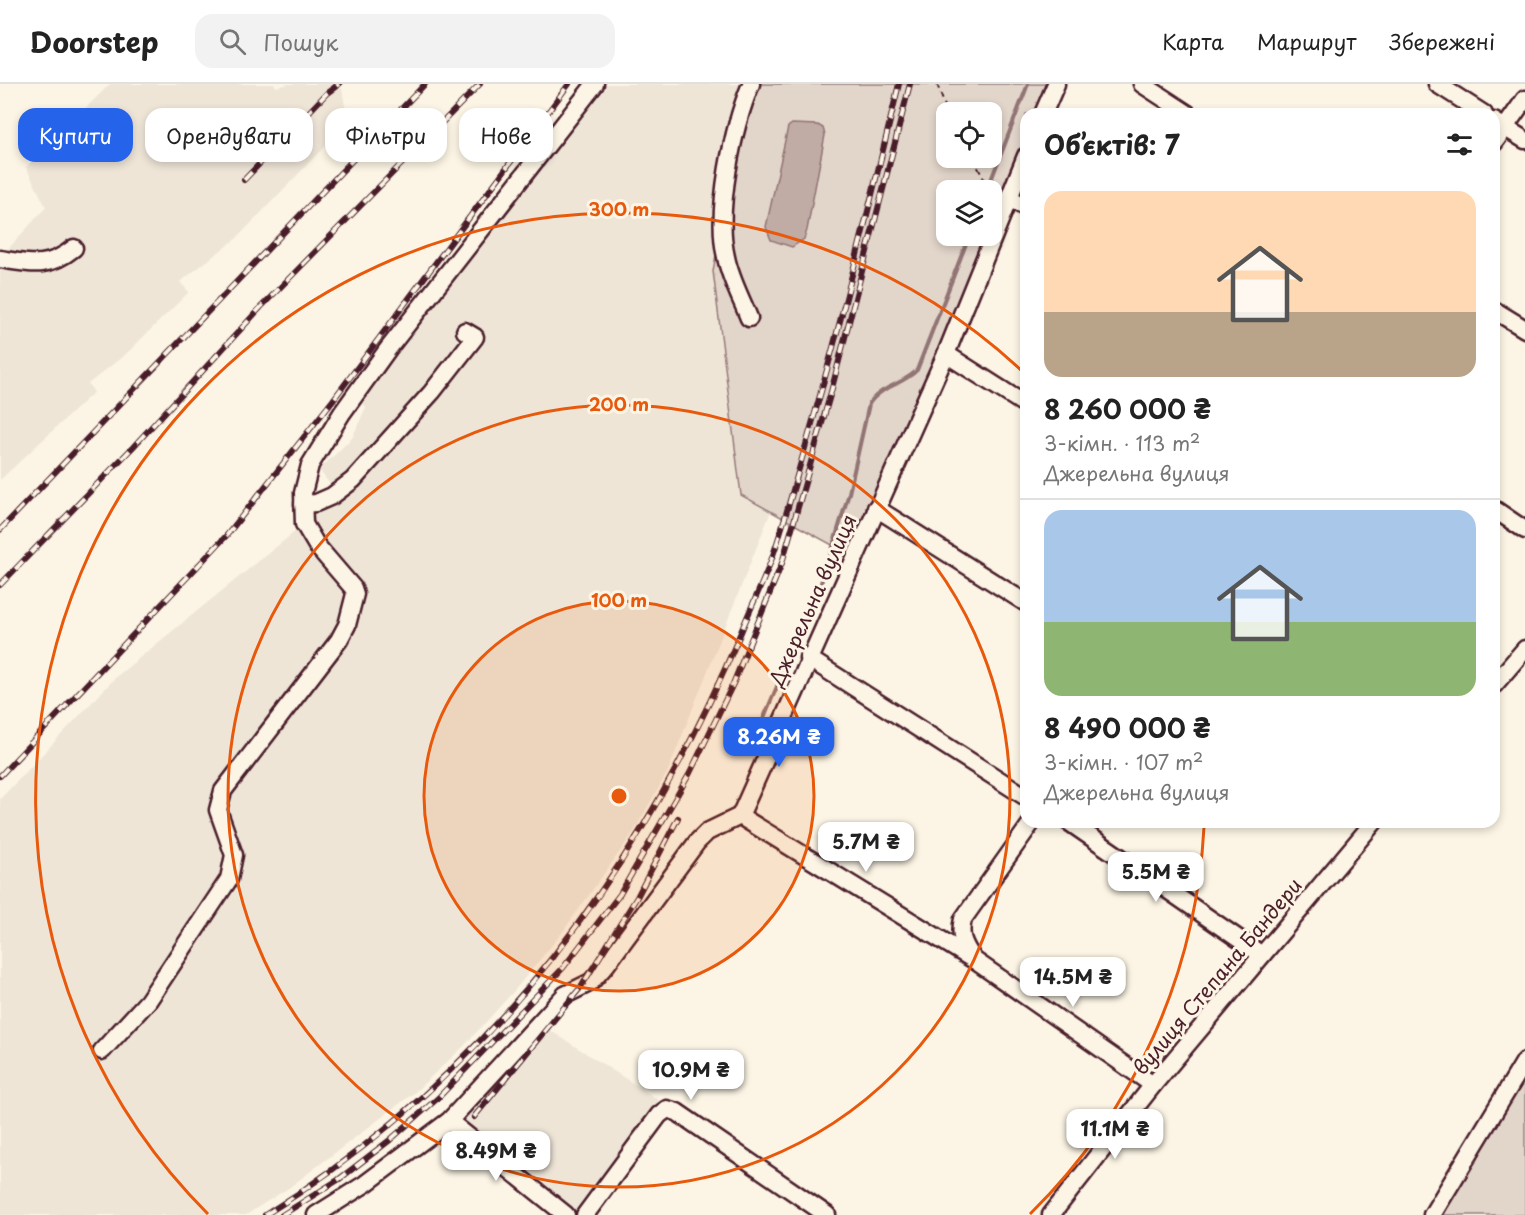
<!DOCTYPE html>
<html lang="uk">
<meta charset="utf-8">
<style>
:root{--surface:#fff;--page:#f2f2f2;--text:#222;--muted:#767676;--line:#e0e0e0;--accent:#2563eb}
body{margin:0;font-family:"Playpen Sans",sans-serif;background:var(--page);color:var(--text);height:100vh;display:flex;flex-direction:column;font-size:22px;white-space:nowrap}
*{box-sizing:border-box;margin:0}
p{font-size:20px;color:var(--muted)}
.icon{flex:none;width:33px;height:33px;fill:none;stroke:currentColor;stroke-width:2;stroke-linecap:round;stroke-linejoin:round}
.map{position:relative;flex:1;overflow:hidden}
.panel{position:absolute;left:1020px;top:24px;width:480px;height:720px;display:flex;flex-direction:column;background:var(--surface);border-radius:18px;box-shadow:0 3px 9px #0003}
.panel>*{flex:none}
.hud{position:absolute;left:18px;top:24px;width:570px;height:54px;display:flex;gap:12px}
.controls{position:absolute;left:936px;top:18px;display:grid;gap:12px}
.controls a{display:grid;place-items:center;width:66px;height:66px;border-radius:12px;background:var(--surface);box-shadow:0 3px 9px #0003;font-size:30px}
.price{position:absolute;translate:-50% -51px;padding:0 14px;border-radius:12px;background:#fff;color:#222;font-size:20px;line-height:39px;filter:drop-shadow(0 2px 3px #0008)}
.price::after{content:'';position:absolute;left:50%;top:36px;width:18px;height:14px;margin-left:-9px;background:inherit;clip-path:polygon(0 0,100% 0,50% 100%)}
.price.selected{background:var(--accent);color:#fff}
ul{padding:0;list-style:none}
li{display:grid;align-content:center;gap:12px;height:318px;padding:0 24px}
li+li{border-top:2px solid var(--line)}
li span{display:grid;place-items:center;height:186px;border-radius:18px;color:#555}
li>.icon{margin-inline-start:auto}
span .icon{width:108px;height:108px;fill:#fffc;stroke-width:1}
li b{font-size:26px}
h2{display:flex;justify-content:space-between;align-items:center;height:72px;padding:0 24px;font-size:26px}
.pill{padding:0 21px;border-radius:18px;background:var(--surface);box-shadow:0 3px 9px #0003;font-size:21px;line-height:54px}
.pill.selected{background:var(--accent);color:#fff}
header{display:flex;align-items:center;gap:36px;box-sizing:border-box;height:84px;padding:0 30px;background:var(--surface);border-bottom:2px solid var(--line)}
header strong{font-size:28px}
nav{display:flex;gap:33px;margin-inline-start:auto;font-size:21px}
.search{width:420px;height:54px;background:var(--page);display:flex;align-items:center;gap:15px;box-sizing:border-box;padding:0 21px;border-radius:18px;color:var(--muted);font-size:22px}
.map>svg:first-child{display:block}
.built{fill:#eee5d7}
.green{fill:#e2d5ca;stroke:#967a7a;stroke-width:1.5;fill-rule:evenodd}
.water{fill:#c0aca5;stroke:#917474;stroke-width:1.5}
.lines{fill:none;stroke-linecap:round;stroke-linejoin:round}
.stream{stroke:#917474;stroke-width:4}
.minor-casing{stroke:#4a1f2b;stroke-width:21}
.path{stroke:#4a1f2b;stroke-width:2;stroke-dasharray:6 4.5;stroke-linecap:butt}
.minor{stroke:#fcf5e5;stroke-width:16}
.rail-casing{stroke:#4a1f2b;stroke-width:6}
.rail{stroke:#fcf5e5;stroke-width:4;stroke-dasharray:11;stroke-linecap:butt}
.ring{fill:none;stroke:#e8590c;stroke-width:3}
.labels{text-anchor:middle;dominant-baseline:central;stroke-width:6;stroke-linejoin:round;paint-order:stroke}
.street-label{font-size:20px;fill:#4a1f2b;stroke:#fcf5e5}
.centre{fill:#e8590c;stroke:#fcf5e5;stroke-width:3}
.ring-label{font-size:18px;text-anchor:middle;font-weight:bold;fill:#e8590c;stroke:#fcf5e5;stroke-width:6;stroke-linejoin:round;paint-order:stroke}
</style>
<header>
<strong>Doorstep</strong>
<div class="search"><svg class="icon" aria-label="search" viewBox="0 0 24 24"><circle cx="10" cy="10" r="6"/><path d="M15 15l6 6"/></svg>Пошук</div>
<nav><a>Карта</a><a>Маршрут</a><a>Збережені</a></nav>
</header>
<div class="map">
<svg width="1525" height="1131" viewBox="0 0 1525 1131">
<rect width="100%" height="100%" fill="#fcf5e5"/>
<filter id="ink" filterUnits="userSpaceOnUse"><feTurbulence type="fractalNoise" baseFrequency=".0167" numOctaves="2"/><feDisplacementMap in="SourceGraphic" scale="12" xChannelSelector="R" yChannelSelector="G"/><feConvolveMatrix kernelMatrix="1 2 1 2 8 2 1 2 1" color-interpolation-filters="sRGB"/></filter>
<g filter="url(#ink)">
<g class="built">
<path d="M110,0H274L277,3L288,0H336L342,5L348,38L237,154L180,198L189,208L127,269L88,300L94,308L0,396V174L46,123L26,83Z"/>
<path d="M601,0H860L775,417L668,687L633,749L561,850L514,907L464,962L415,1008L290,1103L246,1131H0V715L117,592L339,412L319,386L352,354L366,323L360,316L392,269Z"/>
<path d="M545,943L659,1016L576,1130L458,1035Z"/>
</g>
<g class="green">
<path d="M751,0H1056L1043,30H1026V72L854,473L741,411L713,187L744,21ZM946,28H992V74H946ZM946,106H992V152H946Z"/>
<path d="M1525,977V1131H1432Z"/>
</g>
<path class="water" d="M792,40L818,41L823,44L825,51L807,146L804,155L792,163L771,156L766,143L788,43Z"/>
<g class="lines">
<g class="stream">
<path d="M991,96L1028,0"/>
<path d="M762,638L825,489L849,409L869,320C880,302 903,301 917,286L969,152"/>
</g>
<g class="minor-casing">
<g id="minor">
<path d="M1142,0L1188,30"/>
<path d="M1437,0L1484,30"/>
<path d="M1043,30L1056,0"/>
<path d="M1494,37L1525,56"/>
<path d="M1494,59L1525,15"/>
<path d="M1009,113L1026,124"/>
<path d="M0,175C32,180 48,185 74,164"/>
<path d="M1494,226L1525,245"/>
<path d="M749,234C741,214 730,194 726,173C715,127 733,43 751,0"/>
<path d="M946,270L1026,321"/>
<path d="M303,420L316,419L332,412L353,396L432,308L475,253L465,247"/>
<path d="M876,424L1026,519"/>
<path d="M1494,425L1525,446"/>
<path d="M808,574L1026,713"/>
<path d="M1494,601L1525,565"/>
<path d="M740,732L974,876L1153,1001"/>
<path d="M1069,738L1262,871"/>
<path d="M972,873C963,860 959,851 963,835L1032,738"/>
<path d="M102,967L148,917L229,795L234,771L218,726L223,707L339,556L347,541L355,510L353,504L317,462L304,440L303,409L310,381L342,329L388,265L595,0"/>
<path d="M449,1037L566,1131"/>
<path d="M316,1131L365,1100L449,1037L565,911L591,898L606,881L697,758L707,748L740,732L946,270L1026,72"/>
<path d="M585,1131L659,1031L667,1025L677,1028L827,1131"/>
<path d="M1051,1131L1153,1001L1374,738"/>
<path d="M1432,1131L1525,977"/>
</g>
</g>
<g class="path">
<path d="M937,0L947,28"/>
<path d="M973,74L986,99L997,105"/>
</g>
<use href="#minor" class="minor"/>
<g class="rail-casing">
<g id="rail">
<path d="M244,96L327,9L339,0"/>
<path d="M0,446L425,0"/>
<path d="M0,501L133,363L261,223L480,0"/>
<path d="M0,692L227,451L333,316L569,0"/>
<path d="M474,1033L581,903L637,813L678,734"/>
<path d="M265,1131C489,992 640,789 741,548C751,523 763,499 772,474C784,440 793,405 803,371C839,248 869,124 899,0"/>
<path d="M282,1131L338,1096L390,1056L438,1014L563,884L620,810L690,689L733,600L782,479L831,308L910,0"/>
</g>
</g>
<use href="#rail" class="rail"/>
</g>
</g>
<circle cx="619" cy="712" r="195" fill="#e8590c" fill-opacity=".12"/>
<g class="ring">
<circle cx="619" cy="712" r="195"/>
<circle cx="619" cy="712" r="391"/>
<path d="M1204 743A586 586 0 0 1 1030 1130M208 1130A586 586 0 0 1 1022 287"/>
</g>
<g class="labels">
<g class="street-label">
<text transform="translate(812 516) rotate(-66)">Джерельна вулиця</text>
<text transform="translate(1217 892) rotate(-50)">вулиця Степана Бандери</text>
</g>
</g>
<circle cx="619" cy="712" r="9" class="centre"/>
<g class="ring-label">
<text x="619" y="132">300 m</text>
<text x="619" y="327">200 m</text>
<text x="619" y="523">100 m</text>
</g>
</svg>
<div class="controls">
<a><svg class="icon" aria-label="locate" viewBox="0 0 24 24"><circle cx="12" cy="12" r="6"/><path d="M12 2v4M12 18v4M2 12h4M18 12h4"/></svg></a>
<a><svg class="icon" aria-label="layers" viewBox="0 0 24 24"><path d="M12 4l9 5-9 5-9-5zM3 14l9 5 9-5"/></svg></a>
</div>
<b class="price selected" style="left:779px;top:684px">8.26M ₴</b>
<b class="price" style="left:866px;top:789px">5.7M ₴</b>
<b class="price" style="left:1156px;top:819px">5.5M ₴</b>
<b class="price" style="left:1073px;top:924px">14.5M ₴</b>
<b class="price" style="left:691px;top:1017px">10.9M ₴</b>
<b class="price" style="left:1115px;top:1076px">11.1M ₴</b>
<b class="price" style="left:496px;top:1098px">8.49M ₴</b>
<div class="hud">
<a class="pill selected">Купити</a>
<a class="pill">Орендувати</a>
<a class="pill">Фільтри</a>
<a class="pill">Нове</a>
</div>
<section class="panel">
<h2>Об’єктів: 7<svg class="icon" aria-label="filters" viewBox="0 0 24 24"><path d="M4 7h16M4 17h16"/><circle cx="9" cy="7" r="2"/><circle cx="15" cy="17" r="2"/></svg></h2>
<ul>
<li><span style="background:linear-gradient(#ffd9b3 65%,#b9a48a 0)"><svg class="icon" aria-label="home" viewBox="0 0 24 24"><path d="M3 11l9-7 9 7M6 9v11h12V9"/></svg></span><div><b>8 260 000 ₴</b><p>3-кімн. · 113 m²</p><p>Джерельна вулиця</p></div></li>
<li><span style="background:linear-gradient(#a9c7e8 60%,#8fb573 0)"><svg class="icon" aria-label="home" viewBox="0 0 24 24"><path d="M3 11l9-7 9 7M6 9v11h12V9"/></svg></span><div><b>8 490 000 ₴</b><p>3-кімн. · 107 m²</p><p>Джерельна вулиця</p></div></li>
</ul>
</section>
</div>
